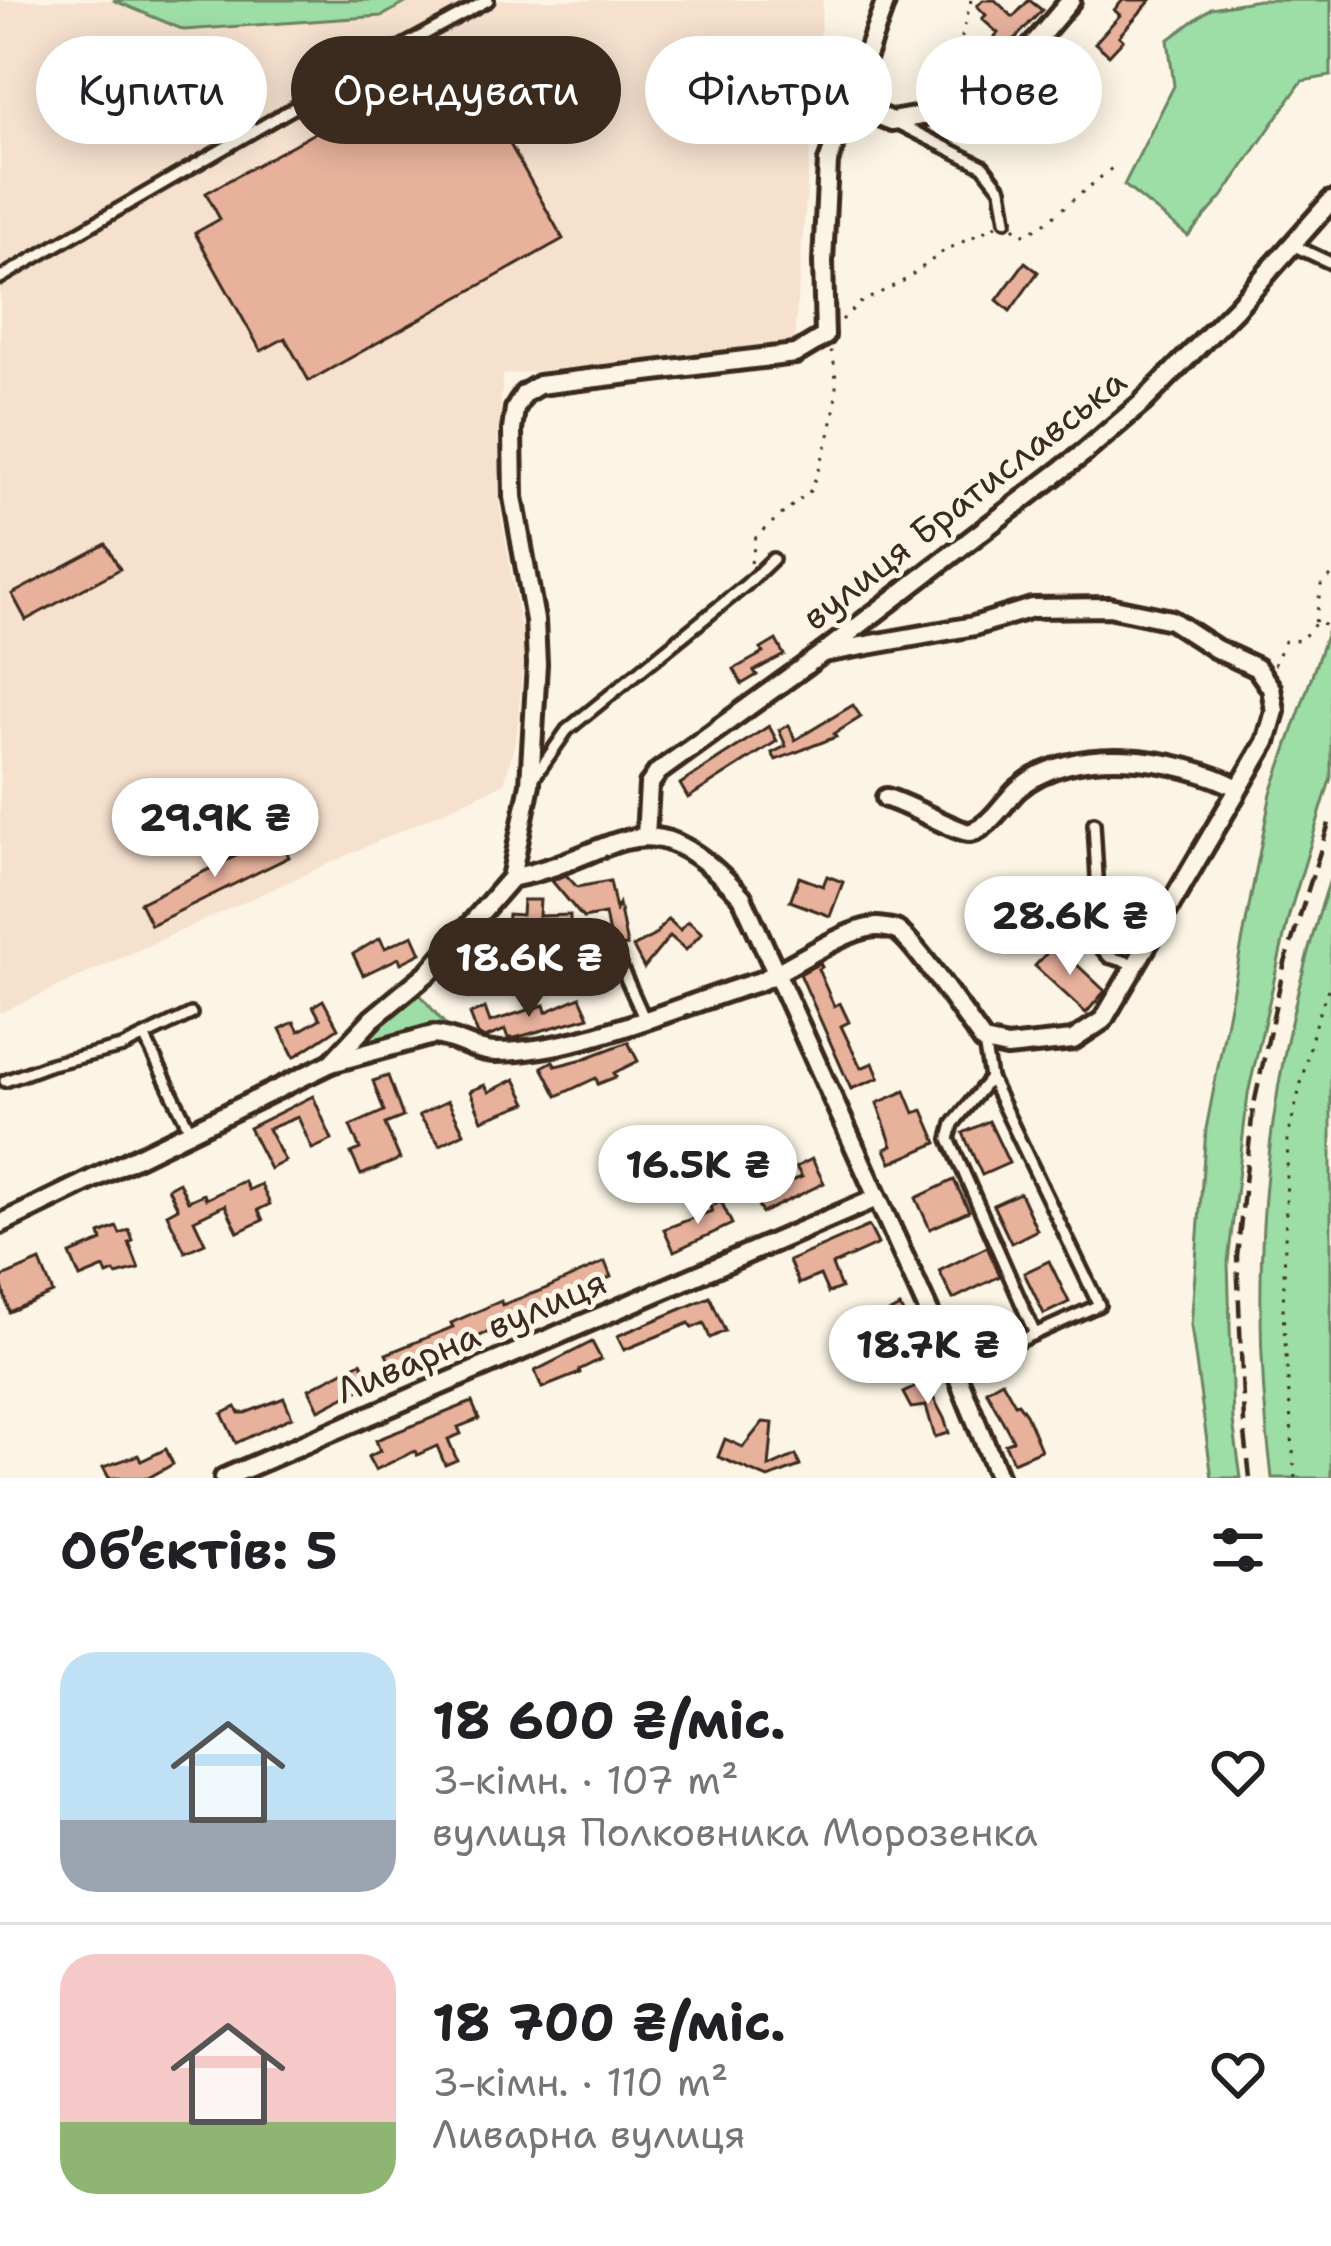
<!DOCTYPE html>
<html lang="uk">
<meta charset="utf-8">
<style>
:root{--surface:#fff;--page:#f6f6f6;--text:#202124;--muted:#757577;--line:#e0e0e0;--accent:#3b2a1e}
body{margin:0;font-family:"Shantell Sans",sans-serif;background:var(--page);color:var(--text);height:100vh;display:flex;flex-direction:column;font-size:45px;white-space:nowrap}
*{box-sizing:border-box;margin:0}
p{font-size:39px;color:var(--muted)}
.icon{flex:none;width:66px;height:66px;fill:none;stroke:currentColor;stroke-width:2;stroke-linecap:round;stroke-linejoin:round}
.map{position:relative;height:1478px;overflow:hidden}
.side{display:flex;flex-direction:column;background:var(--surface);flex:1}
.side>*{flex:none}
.top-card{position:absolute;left:36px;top:36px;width:1260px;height:108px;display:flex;gap:24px}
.price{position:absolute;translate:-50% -102px;padding:0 27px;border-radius:42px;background:#fff;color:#222;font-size:39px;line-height:78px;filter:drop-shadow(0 3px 6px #0008)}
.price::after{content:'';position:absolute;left:50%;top:72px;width:36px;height:27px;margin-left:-18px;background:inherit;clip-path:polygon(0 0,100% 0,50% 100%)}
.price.active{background:var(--accent);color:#fff}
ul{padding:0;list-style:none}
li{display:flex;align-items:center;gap:36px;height:300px;padding:0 60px}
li+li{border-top:3px solid var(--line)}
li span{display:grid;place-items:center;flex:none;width:336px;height:240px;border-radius:36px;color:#555}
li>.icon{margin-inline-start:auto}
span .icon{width:144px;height:144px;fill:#fffc;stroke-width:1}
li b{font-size:51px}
h2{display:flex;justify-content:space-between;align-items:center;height:144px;padding:0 60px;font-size:51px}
.chip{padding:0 42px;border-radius:54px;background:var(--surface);box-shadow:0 6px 30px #0003;font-size:42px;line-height:108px}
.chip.active{background:var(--accent);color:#fff}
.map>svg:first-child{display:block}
.built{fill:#f6e1cf}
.green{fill:#9ddda6;stroke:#6c8462;stroke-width:3}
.building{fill:#e7b19c;stroke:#3b2a1e;stroke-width:3}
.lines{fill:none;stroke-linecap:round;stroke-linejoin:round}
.service-casing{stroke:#3b2a1e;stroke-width:18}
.minor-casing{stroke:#3b2a1e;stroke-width:26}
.path{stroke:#3b2a1e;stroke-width:3;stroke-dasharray:3 9;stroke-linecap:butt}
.service{stroke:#fcf5e5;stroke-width:9}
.minor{stroke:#fcf5e5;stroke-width:16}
.rail{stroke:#3b2a1e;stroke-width:4.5;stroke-dasharray:18 9;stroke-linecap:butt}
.labels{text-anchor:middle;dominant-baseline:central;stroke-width:10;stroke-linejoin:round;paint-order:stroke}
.street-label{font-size:36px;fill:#3b2a1e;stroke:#fcf5e5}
</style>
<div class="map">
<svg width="1331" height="1478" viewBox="0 0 1331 1478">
<rect width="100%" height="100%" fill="#fcf5e5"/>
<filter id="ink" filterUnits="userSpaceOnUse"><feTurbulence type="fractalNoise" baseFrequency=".00833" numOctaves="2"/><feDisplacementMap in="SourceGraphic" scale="24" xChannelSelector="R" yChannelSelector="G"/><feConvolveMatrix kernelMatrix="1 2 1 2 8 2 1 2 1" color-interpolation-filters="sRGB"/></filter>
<g filter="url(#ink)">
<path class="built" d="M0,0H113L185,30L382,16L411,0H823L794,342L503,375L498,439L500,508L524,647L517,734L504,784L0,1013Z"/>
<g class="green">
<path d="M113,0H411L382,16L184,30Z"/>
<path d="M1259,0H1331V76L1302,81L1222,197L1188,236L1124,185L1174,86L1168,40L1211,8Z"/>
<path d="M1331,621V777L1289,915L1248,1094L1228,1262L1233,1421L1241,1478H1212L1191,1326L1206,1129L1271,793Z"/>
<path d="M1331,876V1478H1272C1246,1270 1265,1075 1331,876Z"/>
<path d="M417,991L449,1029L433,1030L355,1053L349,1046Z"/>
</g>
<g class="building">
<path d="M983,0H995L1013,17L1029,0L1042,10L983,73L971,62L998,33L982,19L986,15L977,6Z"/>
<path d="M1123,0H1151L1119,36L1123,40L1109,55L1095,43L1120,15L1114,10Z"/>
<path d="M459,53L563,239L309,381L285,338L261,351L195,233L220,219L206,193Z"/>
<path d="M1025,262L1038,272L1010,311L997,300Z"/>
<path d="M106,544L120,569L26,620L12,594Z"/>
<path d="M776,640L784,655L754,671L757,675L742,684L734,669L763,653L761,649Z"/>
<path d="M853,705L861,717L834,734L836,737L776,760L772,753L786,746L779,730L789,725L795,740Z"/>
<path d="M769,726L777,741L688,798L680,784Z"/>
<path d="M279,835L289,857L151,925L140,903Z"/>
<path d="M566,875L577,887L610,881L616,910L619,904L627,946L607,949L612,970L602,974L592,952L577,955L576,951L609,935L605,914L583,918L552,881Z"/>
<path d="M827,876L843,882L830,916L790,901L799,877L823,886Z"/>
<path d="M523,900H540L539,916L570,915V939H563L574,969L562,973L554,949L500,948V930H507L508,914L522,915Z"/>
<path d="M668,919L680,930L688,921L702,933L686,950L670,936L644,968L633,947L655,935Z"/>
<path d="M413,935L421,953L401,963L399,958L363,975L353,954L380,938L385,948Z"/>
<path d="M1055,944L1105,991L1086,1013L1035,966Z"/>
<path d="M820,963L822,967L818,969L834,1006L840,1003L849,1022L841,1026L861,1068L873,1063L879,1078L851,1089L800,974Z"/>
<path d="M580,997L589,1017L515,1038H508L505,1030L485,1038L478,1035L470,1014L485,1008L490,1022L544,1005L546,1012Z"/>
<path d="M323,1000L338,1028L294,1057L280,1029L294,1022L299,1031L320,1019L313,1006Z"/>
<path d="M628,1042L638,1061L614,1073L616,1077L598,1084L596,1078L557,1096L542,1067L553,1061L556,1066L583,1059Z"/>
<path d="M388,1076L403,1117L385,1124L400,1159L361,1175L351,1153L360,1149L350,1126L384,1111L373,1081Z"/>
<path d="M515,1079L527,1103L482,1120L470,1091L485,1085L489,1092Z"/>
<path d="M905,1091L914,1113L923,1110L937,1143L891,1163L885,1149L892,1146L877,1103Z"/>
<path d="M313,1096L332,1140L312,1149L298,1117L268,1129L285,1161L270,1169L249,1128Z"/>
<path d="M448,1101L464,1133L440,1145L419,1115Z"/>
<path d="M989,1121L1009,1163L982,1175L963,1133Z"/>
<path d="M812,1159L824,1183L762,1213L753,1196L802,1177L796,1167Z"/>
<path d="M954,1180L969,1211L930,1229L916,1198Z"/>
<path d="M244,1181L249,1190L261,1184L270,1204L258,1210L263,1220L238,1232L225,1205L194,1220L205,1243L185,1252L167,1214L178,1208L168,1188L179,1182L188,1201L204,1194L206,1199Z"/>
<path d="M1020,1193L1037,1230L1011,1243L993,1205Z"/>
<path d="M721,1201L732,1224L674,1251L664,1229L712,1211L710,1207Z"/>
<path d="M869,1226L878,1244L832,1265L841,1288L828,1293L820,1275L799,1284L789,1261Z"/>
<path d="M117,1227L120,1234L129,1230L133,1241L129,1243L139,1269L116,1275L114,1272L107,1275L104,1268L80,1278L70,1254L102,1241L100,1234Z"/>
<path d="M987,1247L1000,1276L953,1299L939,1271Z"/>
<path d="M40,1261L53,1293L9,1312L0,1278Z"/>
<path d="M1049,1261L1069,1302L1044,1314L1024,1273Z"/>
<path d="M605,1262L611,1277L565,1298L567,1303L542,1314L540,1309L395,1374L386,1354L453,1327L451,1323L501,1301L502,1305L542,1290Z"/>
<path d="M710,1297L725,1331L710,1338L704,1323L692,1328L689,1323L624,1350L617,1336Z"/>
<path d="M900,1307L906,1320L895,1326L916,1361L888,1374L878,1352L883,1350L870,1322Z"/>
<path d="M592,1342L601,1359L579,1370L580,1373L542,1388L535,1371Z"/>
<path d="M361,1362L371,1383L319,1410L309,1389Z"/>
<path d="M1002,1381L1015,1404L1018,1403L1026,1414L1041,1450L1013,1462L1005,1444L1013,1440L986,1390Z"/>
<path d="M925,1382L944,1418L949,1433L935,1437L926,1406L911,1408L903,1393Z"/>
<path d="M284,1398L292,1417L236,1443L222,1414L236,1407L239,1413H245Z"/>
<path d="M472,1402L479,1419L458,1427L461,1434L448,1439L457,1460L445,1465L437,1446L417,1455L415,1451L375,1470L368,1457L380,1451L376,1440Z"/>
<path d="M763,1422L773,1423L769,1467L796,1455L800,1466L768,1478L718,1457L725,1439L743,1447Z"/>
<path d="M166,1449L173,1464L148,1478H109L103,1467L138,1455L141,1461Z"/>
</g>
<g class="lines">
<g class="service-casing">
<g id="service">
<path d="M897,123L983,166L1001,189L1006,220"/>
<path d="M1292,245L1331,263"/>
<path d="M0,278L366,66L488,0"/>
<path d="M533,779L567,730L747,584L773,559"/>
<path d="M1094,823L1101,948L1109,957L1135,964"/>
<path d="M616,956L644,1018"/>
<path d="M145,1038L191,1132"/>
<path d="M990,1078L953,1124L949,1139L1035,1334"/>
<path d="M5,1081L51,1064L122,1047L191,1014"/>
<path d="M955,1370L1099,1305L990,1078L984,1042"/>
</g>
</g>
<g class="minor-casing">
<g id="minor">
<path d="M849,104L892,121L937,113L977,100L998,86L1071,0"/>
<path d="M886,798C905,802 962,835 971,832C990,827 1004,802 1018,789C1072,742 1179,757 1238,788"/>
<path d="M646,836L649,785L658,772L823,653L1085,452L1142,403L1236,308L1331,201"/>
<path d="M511,878C621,857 642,788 742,897L955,1370L999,1478"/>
<path d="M331,1063L433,1035C455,1036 474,1052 495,1052C581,1052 677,1006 758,982C787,970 847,927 877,927C879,927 895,929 896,930C914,940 968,1021 984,1042L1007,1047L1073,1040L1103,1020L1266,742L1275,711L1271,688L1257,668L1216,649L1171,620L1109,607L1032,608L974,626L823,653"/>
<path d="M0,1224L331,1063L372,1019L430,971L511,878L530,784L537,664L535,620L513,497L512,430L515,409L524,394L539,385L795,354L825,336L823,262L828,162L886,0"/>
<path d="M224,1478L877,1198"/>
</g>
</g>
<g class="path">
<path d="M971,0L960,45L975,85"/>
<path d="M1014,227L1022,235L1041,226L1117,164"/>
<path d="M842,320L858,304L905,280L944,251L997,225"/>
<path d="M751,563L756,536L810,491L815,479C829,441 844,392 831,351"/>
<path d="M1331,576L1321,585L1315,624L1331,625"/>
<path d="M1274,665L1285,641L1301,640L1315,624"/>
<path d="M1295,1478L1283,1313L1288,1137L1316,1021L1331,981"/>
</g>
<use href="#service" class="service"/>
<use href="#minor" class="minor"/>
<path class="rail" d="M1250,1478L1244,1424L1237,1256L1253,1109L1284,966L1331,817"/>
</g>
</g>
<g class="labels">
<g class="street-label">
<text transform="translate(964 499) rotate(-38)">вулиця Братиславська</text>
<text transform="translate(471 1336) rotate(-23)">Ливарна вулиця</text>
</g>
</g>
</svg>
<b class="price" style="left:215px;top:880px">29.9K ₴</b>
<b class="price" style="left:1070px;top:978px">28.6K ₴</b>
<b class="price active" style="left:529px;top:1020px">18.6K ₴</b>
<b class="price" style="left:698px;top:1227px">16.5K ₴</b>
<b class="price" style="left:928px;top:1407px">18.7K ₴</b>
<div class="top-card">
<a class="chip">Купити</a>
<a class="chip active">Орендувати</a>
<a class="chip">Фільтри</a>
<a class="chip">Нове</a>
</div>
</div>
<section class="side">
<h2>Об’єктів: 5<svg class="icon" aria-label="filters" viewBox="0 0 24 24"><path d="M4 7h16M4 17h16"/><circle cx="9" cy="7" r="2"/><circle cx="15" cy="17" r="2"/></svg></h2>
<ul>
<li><span style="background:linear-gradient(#bfe0f5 70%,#9aa5b1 0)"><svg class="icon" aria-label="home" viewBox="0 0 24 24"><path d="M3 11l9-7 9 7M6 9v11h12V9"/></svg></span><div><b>18 600 ₴/міс.</b><p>3-кімн. · 107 m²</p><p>вулиця Полковника Морозенка</p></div><svg class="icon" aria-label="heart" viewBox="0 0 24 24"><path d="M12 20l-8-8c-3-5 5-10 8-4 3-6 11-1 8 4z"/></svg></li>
<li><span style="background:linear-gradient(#f6c9c9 70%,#8fb573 0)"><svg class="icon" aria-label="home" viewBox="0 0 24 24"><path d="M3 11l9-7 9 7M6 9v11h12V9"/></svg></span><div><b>18 700 ₴/міс.</b><p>3-кімн. · 110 m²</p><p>Ливарна вулиця</p></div><svg class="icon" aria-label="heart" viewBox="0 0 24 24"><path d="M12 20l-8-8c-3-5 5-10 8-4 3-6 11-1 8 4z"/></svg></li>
</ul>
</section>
